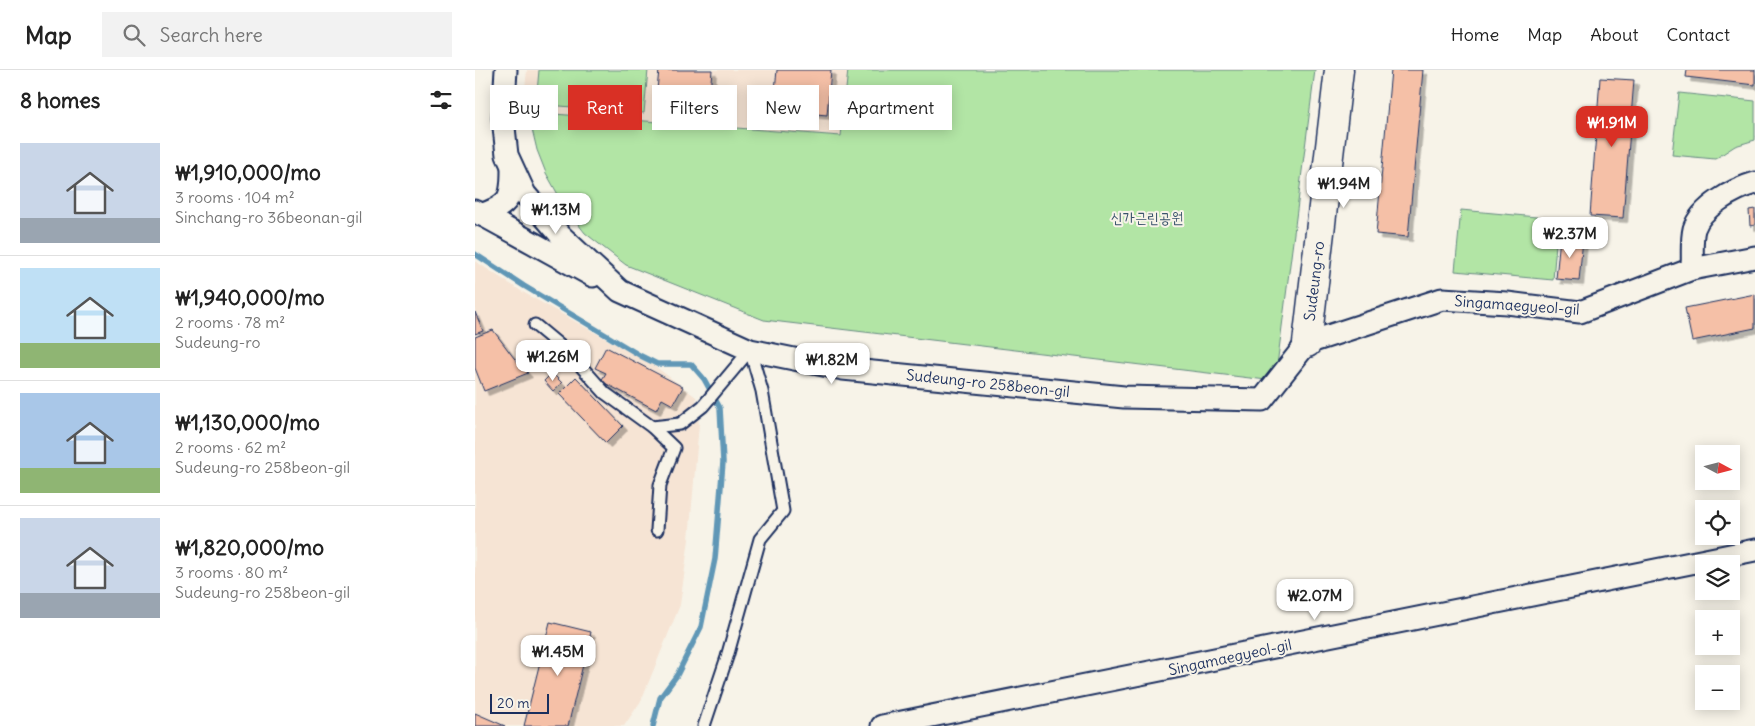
<!DOCTYPE html>
<meta charset="utf-8">
<style>
:root{--surface:#fff;--page:#f2f2f2;--text:#222;--muted:#767676;--line:#e0e0e0;--accent:#d93025}
body{margin:0;font-family:Delius,"Poor Story",sans-serif;background:var(--page);color:var(--text);height:100vh;display:flex;flex-direction:column;font-size:19px;white-space:nowrap}
*{box-sizing:border-box;margin:0}
p{font-size:16px;color:var(--muted)}
.icon{flex:none;width:28px;height:28px;fill:none;stroke:currentColor;stroke-width:2;stroke-linecap:round;stroke-linejoin:round}
.map{position:relative;flex:1;overflow:hidden}
.details{display:flex;flex-direction:column;background:var(--surface);width:475px}
.details>*{flex:none}
.hud{position:absolute;left:15px;top:15px;width:475px;height:45px;display:flex;gap:10px}
.needle{width:32px;rotate:97deg}
.buttons{position:absolute;left:1220px;top:375px;display:grid;gap:10px}
.buttons a{display:grid;place-items:center;width:45px;height:45px;border-radius:0px;background:var(--surface);box-shadow:0 2px 12px #0003;font-size:25px}
.scale{position:absolute;left:15px;bottom:12px;width:59px;box-sizing:border-box;padding-left:5px;border:2px solid #1b2f5e;border-top:0;font-size:14px;line-height:18px;white-space:nowrap;color:#1b2f5e;-webkit-text-stroke:4px #f7f3e8;paint-order:stroke}
.price{position:absolute;translate:-50% -42px;padding:0 11px;border-radius:10px;background:#fff;color:#222;font-size:16px;line-height:32px;filter:drop-shadow(0 1px 2px #0008)}
.price::after{content:'';position:absolute;left:50%;top:30px;width:15px;height:11px;margin-left:-8px;background:inherit;clip-path:polygon(0 0,100% 0,50% 100%)}
.price.active{background:var(--accent);color:#fff}
ul{padding:0;list-style:none}
li{display:flex;align-items:center;gap:15px;height:125px;padding:0 20px}
li+li{border-top:1px solid var(--line)}
li span{display:grid;place-items:center;flex:none;width:140px;height:100px;border-radius:0px;color:#555}
li>.icon{margin-inline-start:auto}
span .icon{width:60px;height:60px;fill:#fffc;stroke-width:1}
li b{font-size:21px}
h2{display:flex;justify-content:space-between;align-items:center;height:60px;padding:0 20px;font-size:21px}
.tag{padding:0 18px;border-radius:0px;background:var(--surface);box-shadow:0 2px 12px #0003;font-size:18px;line-height:45px}
.tag.active{background:var(--accent);color:#fff}
header{display:flex;align-items:center;gap:30px;box-sizing:border-box;height:70px;padding:0 25px;background:var(--surface);border-bottom:1px solid var(--line)}
header strong{font-size:24px}
nav{display:flex;gap:28px;margin-inline-start:auto;font-size:18px}
.search{width:350px;height:45px;background:var(--page);display:flex;align-items:center;gap:12px;box-sizing:border-box;padding:0 18px;border-radius:0px;color:var(--muted);font-size:19px}
main{display:flex;flex:1;min-height:0}
.map>svg:first-child{display:block}
.built{fill:#f6e4d4}
.green{fill:#b2e5a5;stroke:#668a82}
.lines{fill:none;stroke-linecap:round;stroke-linejoin:round}
.stream{stroke:#6197b6;stroke-width:5.5}
.building{fill:#f5c0a7;stroke:#1b2f5e;filter:url(#shadow)}
.lane-casing{stroke:#1b2f5e;stroke-width:15}
.street-casing{stroke:#1b2f5e;stroke-width:25}
.secondary-casing{stroke:#1b2f5e;stroke-width:31}
.lane{stroke:#f7f3e8;stroke-width:11}
.street{stroke:#f7f3e8;stroke-width:21}
.secondary{stroke:#f7f3e8;stroke-width:28}
.labels{text-anchor:middle;dominant-baseline:central;stroke-width:4;stroke-linejoin:round;paint-order:stroke}
.park-label{font-size:15px;fill:#39536c;stroke:#f7f3e8}
.street-label{font-size:15px;fill:#1b2f5e;stroke:#f7f3e8}
</style>
<header>
<strong>Map</strong>
<div class="search"><svg class="icon" aria-label="search" viewBox="0 0 24 24"><circle cx="10" cy="10" r="6"/><path d="M15 15l6 6"/></svg>Search here</div>
<nav><a>Home</a><a>Map</a><a>About</a><a>Contact</a></nav>
</header>
<main>
<section class="details">
<h2>8 homes<svg class="icon" aria-label="filters" viewBox="0 0 24 24"><path d="M4 7h16M4 17h16"/><circle cx="9" cy="7" r="2"/><circle cx="15" cy="17" r="2"/></svg></h2>
<ul>
<li><span style="background:linear-gradient(#c9d6e8 75%,#9aa5b1 0)"><svg class="icon" aria-label="home" viewBox="0 0 24 24"><path d="M3 11l9-7 9 7M6 9v11h12V9"/></svg></span><div><b>₩1,910,000/mo</b><p>3 rooms · 104 m²</p><p>Sinchang-ro 36beonan-gil</p></div></li>
<li><span style="background:linear-gradient(#bfe0f5 75%,#8fb573 0)"><svg class="icon" aria-label="home" viewBox="0 0 24 24"><path d="M3 11l9-7 9 7M6 9v11h12V9"/></svg></span><div><b>₩1,940,000/mo</b><p>2 rooms · 78 m²</p><p>Sudeung-ro</p></div></li>
<li><span style="background:linear-gradient(#a9c7e8 75%,#8fb573 0)"><svg class="icon" aria-label="home" viewBox="0 0 24 24"><path d="M3 11l9-7 9 7M6 9v11h12V9"/></svg></span><div><b>₩1,130,000/mo</b><p>2 rooms · 62 m²</p><p>Sudeung-ro 258beon-gil</p></div></li>
<li><span style="background:linear-gradient(#c9d6e8 75%,#9aa5b1 0)"><svg class="icon" aria-label="home" viewBox="0 0 24 24"><path d="M3 11l9-7 9 7M6 9v11h12V9"/></svg></span><div><b>₩1,820,000/mo</b><p>3 rooms · 80 m²</p><p>Sudeung-ro 258beon-gil</p></div></li>
</ul>
</section>
<div class="map">
<svg width="1280" height="656" viewBox="0 0 1280 656">
<defs>
<filter id="shadow"><feDropShadow dx="4.5" dy="4.5" stdDeviation="0" flood-color="#0004"/></filter>
</defs>
<rect width="100%" height="100%" fill="#f7f3e8"/>
<filter id="ink" filterUnits="userSpaceOnUse"><feTurbulence type="fractalNoise" baseFrequency=".02" numOctaves="2"/><feDisplacementMap in="SourceGraphic" scale="10" xChannelSelector="R" yChannelSelector="G"/><feConvolveMatrix kernelMatrix="1 2 1 2 8 2 1 2 1" color-interpolation-filters="sRGB"/></filter>
<g filter="url(#ink)">
<g class="built">
<path d="M52,0H373L367,66L53,42L50,18Z"/>
<path d="M0,191L46,221L181,297L221,327L224,354L214,469L205,535L166,631L149,656H0Z"/>
</g>
<g class="green">
<path d="M64,0H173L169,43L61,34Z"/>
<path d="M373,0H840L800,311L289,250L151,195L110,163L90,137L71,103L62,80L53,42L366,66Z"/>
<path d="M1204,23L1280,31V70L1260,76L1240,89L1197,85Z"/>
<path d="M986,140L1083,149L1078,210L980,201Z"/>
</g>
<g class="lines">
<path class="stream" d="M0,184L49,216L166,286L182,294H216L229,309L245,338L248,392L240,489L226,557L202,605L185,628L178,656"/>
</g>
<g class="building">
<path d="M184,0H237L234,34L189,29V20H182Z"/>
<path d="M302,0H356L352,45L298,40Z"/>
<path d="M916,0H948L933,167L901,164Z"/>
<path d="M1212,0H1280V15L1211,7Z"/>
<path d="M1125,8L1159,10L1148,148L1115,146Z"/>
<path d="M1280,139V155L1275,156L1274,140Z"/>
<path d="M1085,167L1108,169L1104,211L1081,209Z"/>
<path d="M1280,224V258L1217,271L1210,238Z"/>
<path d="M0,242L8,261L0,264Z"/>
<path d="M18,260L39,288L53,303L9,321L0,298V267Z"/>
<path d="M131,277L208,317L198,335L187,329L181,340L126,311L131,303L120,298Z"/>
<path d="M77,303L87,313L78,321L69,311Z"/>
<path d="M101,307L148,356L131,373L84,324Z"/>
<path d="M75,552L116,562L93,656H49Z"/>
<path d="M0,643L30,656H0Z"/>
</g>
<g class="lines">
<g class="lane-casing">
<g id="lane">
<path d="M60,255L95,284L130,323L177,357L205,354L228,336L275,280L287,321L308,441L285,469L252,587L229,656"/>
<path d="M177,357L199,378L185,415L182,460"/>
</g>
</g>
<g class="street-casing">
<g id="street">
<path d="M31,0L28,48L32,85L50,124L86,166L145,221L275,280L368,299L649,327L787,330L832,273L967,229L1032,233L1105,242L1217,199L1280,187"/>
<path d="M0,141L118,206"/>
<path d="M6,145C35,134 37,129 37,99"/>
<path d="M1217,199C1218,187 1216,171 1219,159C1226,137 1259,119 1280,113"/>
<path d="M407,656L1280,480"/>
</g>
</g>
<g class="secondary-casing">
<path id="secondary" d="M832,273L864,0"/>
</g>
<use href="#lane" class="lane"/>
<use href="#street" class="street"/>
<use href="#secondary" class="secondary"/>
</g>
</g>
<g class="labels">
<g class="park-label">
<text x="672" y="147">신가근린공원</text>
</g>
<g class="street-label">
<text transform="translate(839 211) rotate(-83)">Sudeung-ro</text>
<text transform="translate(1042 235) rotate(4)">Singamaegyeol-gil</text>
<text transform="translate(513 313) rotate(6)">Sudeung-ro 258beon-gil</text>
<text transform="translate(755 587) rotate(-12)">Singamaegyeol-gil</text>
</g>
</g>
</svg>
<div class="buttons">
<a><svg class="needle" viewBox="-14 -14 28 28"><path d="M0-13l5 13h-10z" fill="#e53935"/><path d="M0 13l5-13h-10z" fill="#767676"/></svg></a>
<a><svg class="icon" aria-label="locate" viewBox="0 0 24 24"><circle cx="12" cy="12" r="6"/><path d="M12 2v4M12 18v4M2 12h4M18 12h4"/></svg></a>
<a><svg class="icon" aria-label="layers" viewBox="0 0 24 24"><path d="M12 4l9 5-9 5-9-5zM3 14l9 5 9-5"/></svg></a>
<a>+</a>
<a>−</a>
</div>
<div class="scale">20 m</div>
<b class="price active" style="left:1137px;top:78px">₩1.91M</b>
<b class="price" style="left:869px;top:139px">₩1.94M</b>
<b class="price" style="left:81px;top:165px">₩1.13M</b>
<b class="price" style="left:1095px;top:189px">₩2.37M</b>
<b class="price" style="left:78px;top:312px">₩1.26M</b>
<b class="price" style="left:357px;top:315px">₩1.82M</b>
<b class="price" style="left:840px;top:551px">₩2.07M</b>
<b class="price" style="left:83px;top:607px">₩1.45M</b>
<div class="hud">
<a class="tag">Buy</a>
<a class="tag active">Rent</a>
<a class="tag">Filters</a>
<a class="tag">New</a>
<a class="tag">Apartment</a>
</div>
</div>
</main>
